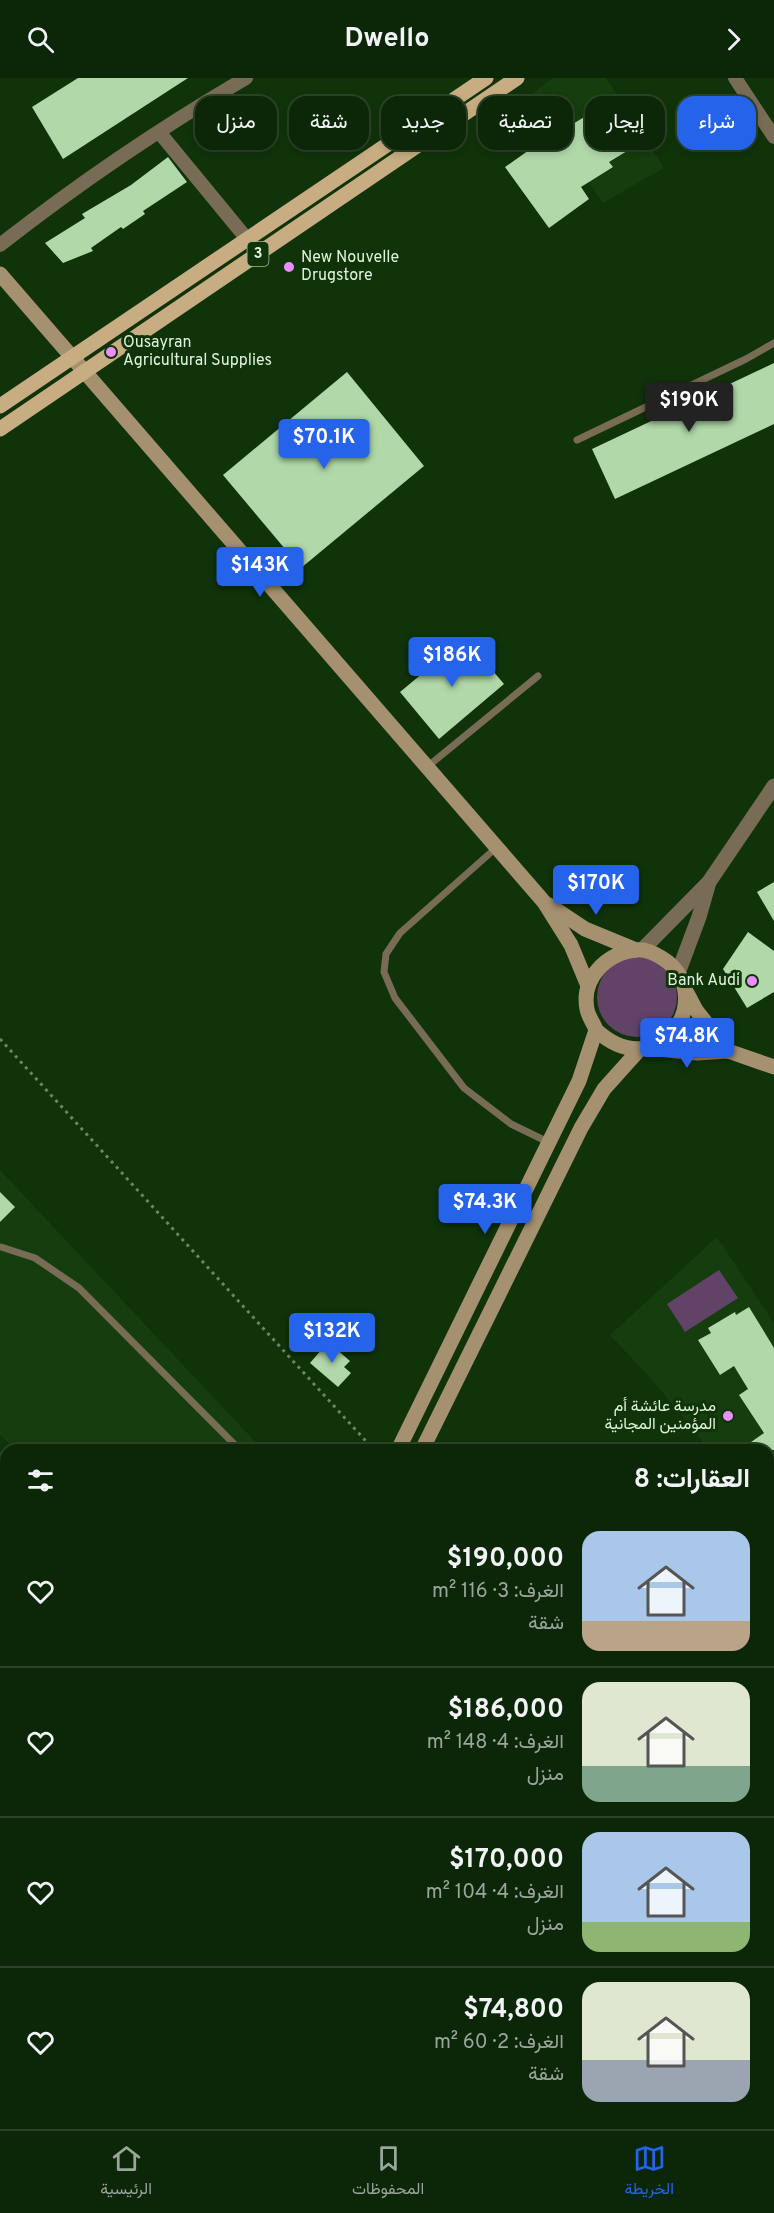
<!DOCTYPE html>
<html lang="ar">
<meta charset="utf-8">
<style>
:root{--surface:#0c2608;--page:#152e12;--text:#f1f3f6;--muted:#9aa59c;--line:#2c4329;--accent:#2563eb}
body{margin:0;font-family:Overpass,Vazirmatn,sans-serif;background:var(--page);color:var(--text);direction:rtl;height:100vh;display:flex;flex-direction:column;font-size:22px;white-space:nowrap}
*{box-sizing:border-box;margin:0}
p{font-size:20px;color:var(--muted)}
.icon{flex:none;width:33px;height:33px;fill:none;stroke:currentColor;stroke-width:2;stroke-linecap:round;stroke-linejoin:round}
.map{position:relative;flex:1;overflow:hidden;direction:ltr}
.drawer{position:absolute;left:0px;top:1366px;width:774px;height:686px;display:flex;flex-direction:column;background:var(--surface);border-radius:18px 18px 0 0;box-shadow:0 3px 9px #0003,0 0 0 2px var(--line);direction:rtl}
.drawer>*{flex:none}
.hud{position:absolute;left:18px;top:18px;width:738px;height:54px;direction:rtl;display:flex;gap:12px}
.price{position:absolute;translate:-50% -51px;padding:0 14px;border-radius:6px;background:var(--accent);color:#fff;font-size:20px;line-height:39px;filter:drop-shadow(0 2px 3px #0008)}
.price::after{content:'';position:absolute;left:50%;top:36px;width:18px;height:14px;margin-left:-9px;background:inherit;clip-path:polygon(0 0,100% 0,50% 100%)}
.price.active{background:#222;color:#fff}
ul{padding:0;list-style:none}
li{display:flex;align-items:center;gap:18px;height:150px;padding:0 24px}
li+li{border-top:2px solid var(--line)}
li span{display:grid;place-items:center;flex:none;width:168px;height:120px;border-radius:18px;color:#555}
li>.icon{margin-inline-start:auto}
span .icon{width:72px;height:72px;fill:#fffc;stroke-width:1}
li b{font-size:26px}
h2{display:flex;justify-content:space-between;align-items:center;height:72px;padding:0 24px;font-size:26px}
.pill{padding:0 21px;border-radius:18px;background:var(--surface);box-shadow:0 3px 9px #0003,0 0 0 2px var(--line);font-size:21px;line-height:54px}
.pill.active{background:var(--accent);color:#fff}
header{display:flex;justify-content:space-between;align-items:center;height:78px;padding:0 24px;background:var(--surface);font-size:27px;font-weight:700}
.dock{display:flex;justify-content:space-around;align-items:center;height:84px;border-top:2px solid var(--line);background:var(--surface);font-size:16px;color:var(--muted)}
.dock a{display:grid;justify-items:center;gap:3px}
.dock .active{color:var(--accent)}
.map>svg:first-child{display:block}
.built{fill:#153d0d}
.green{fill:#624368}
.building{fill:#b0d8a8}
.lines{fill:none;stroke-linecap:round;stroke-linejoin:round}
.path{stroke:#6a8765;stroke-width:3;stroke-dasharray:3 4.5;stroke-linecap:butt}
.service{stroke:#786c57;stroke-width:7}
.minor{stroke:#786c57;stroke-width:14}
.tertiary{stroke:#786c57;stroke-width:15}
.secondary{stroke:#a5916f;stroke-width:15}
.primary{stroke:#c7ad81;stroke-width:15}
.trunk{stroke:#d6ba89;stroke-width:16}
.poi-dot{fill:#ea8dfd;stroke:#10330a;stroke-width:2}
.labels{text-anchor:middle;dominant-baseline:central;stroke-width:6;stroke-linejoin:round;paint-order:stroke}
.shield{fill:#10330a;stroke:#a0b99c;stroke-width:1.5}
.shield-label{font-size:15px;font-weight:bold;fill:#def3da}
.poi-label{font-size:16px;fill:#def3da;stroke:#10330a;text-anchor:start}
</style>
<header><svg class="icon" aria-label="forward" viewBox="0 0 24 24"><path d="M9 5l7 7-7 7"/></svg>Dwello<svg class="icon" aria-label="search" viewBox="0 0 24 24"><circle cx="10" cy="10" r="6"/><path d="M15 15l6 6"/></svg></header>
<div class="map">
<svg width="774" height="2051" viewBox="0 0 774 2051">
<rect width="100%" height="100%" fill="#10330a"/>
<g class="built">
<path d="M553,0H606L664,90L603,125L530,17Z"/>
<path d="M0,1092L263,1372H16L0,1357Z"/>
<path d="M717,1159L774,1245V1453L768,1445V1372H709L654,1304L610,1257Z"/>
</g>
<g class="green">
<circle cx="637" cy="919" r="40"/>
<path d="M719,1192L738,1220L685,1254L667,1226Z"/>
</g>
<g class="building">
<path d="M78,0H188L63,81L32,29Z"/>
<path d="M610,23L637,67L609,84L613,89L581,109L589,121L549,150L505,89L546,60L547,62Z"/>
<path d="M168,79L187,104L143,133L145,136L123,151L121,149L91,170L93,173L63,185L45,165L85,140L82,136L131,107Z"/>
<path d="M774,285V346L615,421L592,371Z"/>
<path d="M347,294L424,388L301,490L223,397Z"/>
<path d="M465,560L504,606L439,661L400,614Z"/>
<path d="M774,804V843L757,814Z"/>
<path d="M748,854L774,873V914L747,930L723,891Z"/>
<path d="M0,1114L15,1129L0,1144Z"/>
<path d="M749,1229L774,1270V1372H756L751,1364L764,1355L739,1317L748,1311L734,1288L720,1297L698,1262L711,1255L708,1250L735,1234L736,1237Z"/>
<path d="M328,1264L350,1283L344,1289L351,1295L338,1309L310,1285Z"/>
</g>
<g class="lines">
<g class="path">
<path d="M0,961L374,1372"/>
<path d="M768,1665L774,1675"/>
</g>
<g class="service">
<path d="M577,362L746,281L774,265"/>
<path d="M427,689L538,598"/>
<path d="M497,769L400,855L386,876L384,894L395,920L464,1010L511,1046L548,1064"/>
<path d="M1,1169L35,1180L79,1210L240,1372"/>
<path d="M382,2046L385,2051"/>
<path d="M393,2046L396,2051"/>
<path d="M90,2051L91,2046"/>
<path d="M169,2051L170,2046"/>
</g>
<g class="minor">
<path d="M735,0L774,59"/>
<path d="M159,54L247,161"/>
<path d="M0,167C78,106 160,50 246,0"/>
</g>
<g class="tertiary">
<path d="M642,872L709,804L774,708"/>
<path d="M678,895L699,839L709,804"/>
</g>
<g class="secondary">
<path d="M0,196L544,824L571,867L588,908"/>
<path d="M549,827L585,851L636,872"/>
<path d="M687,915L696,932L728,973"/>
<path d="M649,970L697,975L728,973L774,989"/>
<path d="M398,1372L579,1003L596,952C594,946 588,938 587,931C581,900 607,875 636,872C645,871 654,875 662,880C720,916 660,1011 596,952"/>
<path d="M422,1372L581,1050L604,1011L639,972"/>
</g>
<g class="primary">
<path d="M0,328L486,0"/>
<path d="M0,351L517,0"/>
</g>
<g class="trunk">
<path d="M768,1499L774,1498"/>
<path d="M768,1528L774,1526"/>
<path d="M0,1845L6,1842"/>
<path d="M0,1874L6,1870"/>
</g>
</g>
<g class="poi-dot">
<circle cx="289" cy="189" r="6"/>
<circle cx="111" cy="274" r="6"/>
<circle cx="752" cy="903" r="6"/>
<circle cx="728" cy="1338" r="6"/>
</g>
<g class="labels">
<rect class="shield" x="247.5" y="164" width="21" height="24" rx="4.5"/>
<g class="shield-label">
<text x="258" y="176">3</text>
</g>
<g class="poi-label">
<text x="301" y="180">New Nouvelle<tspan x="301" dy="18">Drugstore</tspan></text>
<text x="123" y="265">Ousayran<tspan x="123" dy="18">Agricultural Supplies</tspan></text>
<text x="740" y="903" text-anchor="end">Bank Audi</text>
<text x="716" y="1329" text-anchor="end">مدرسة عائشة أم<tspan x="716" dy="18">المؤمنين المجانية</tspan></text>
</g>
</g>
</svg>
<b class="price active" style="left:689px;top:355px">$190K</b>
<b class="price" style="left:324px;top:392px">$70.1K</b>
<b class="price" style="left:260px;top:520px">$143K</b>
<b class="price" style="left:452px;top:610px">$186K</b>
<b class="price" style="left:596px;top:838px">$170K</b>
<b class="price" style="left:687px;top:991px">$74.8K</b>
<b class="price" style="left:485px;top:1157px">$74.3K</b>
<b class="price" style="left:332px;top:1286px">$132K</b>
<div class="hud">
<a class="pill active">شراء</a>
<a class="pill">إيجار</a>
<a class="pill">تصفية</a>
<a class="pill">جديد</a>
<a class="pill">شقة</a>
<a class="pill">منزل</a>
</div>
<section class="drawer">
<h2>العقارات: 8<svg class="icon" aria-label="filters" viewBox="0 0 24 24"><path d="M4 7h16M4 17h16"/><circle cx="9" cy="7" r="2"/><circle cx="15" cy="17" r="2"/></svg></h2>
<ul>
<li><span style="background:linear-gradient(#a9c7e8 75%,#b9a48a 0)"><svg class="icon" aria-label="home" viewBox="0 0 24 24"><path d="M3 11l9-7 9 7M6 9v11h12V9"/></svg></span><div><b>$190,000</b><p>الغرف: 3 · 116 m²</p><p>شقة</p></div><svg class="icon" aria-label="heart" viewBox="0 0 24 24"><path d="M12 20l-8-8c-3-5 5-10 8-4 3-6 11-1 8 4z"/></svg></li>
<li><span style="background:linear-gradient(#dfe7d0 70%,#7fa58c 0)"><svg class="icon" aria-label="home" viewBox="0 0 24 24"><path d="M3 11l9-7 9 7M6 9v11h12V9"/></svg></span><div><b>$186,000</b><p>الغرف: 4 · 148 m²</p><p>منزل</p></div><svg class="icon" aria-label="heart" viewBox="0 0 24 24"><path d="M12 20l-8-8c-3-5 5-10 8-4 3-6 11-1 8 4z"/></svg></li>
<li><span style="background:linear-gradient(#a9c7e8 75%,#8fb573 0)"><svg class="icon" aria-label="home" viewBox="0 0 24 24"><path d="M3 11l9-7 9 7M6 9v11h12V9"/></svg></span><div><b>$170,000</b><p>الغرف: 4 · 104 m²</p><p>منزل</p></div><svg class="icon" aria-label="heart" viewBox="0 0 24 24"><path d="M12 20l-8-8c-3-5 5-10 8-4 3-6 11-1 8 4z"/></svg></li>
<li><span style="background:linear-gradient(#dfe7d0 65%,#9aa5b1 0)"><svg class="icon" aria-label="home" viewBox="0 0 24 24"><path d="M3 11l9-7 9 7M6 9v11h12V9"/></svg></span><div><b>$74,800</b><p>الغرف: 2 · 60 m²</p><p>شقة</p></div><svg class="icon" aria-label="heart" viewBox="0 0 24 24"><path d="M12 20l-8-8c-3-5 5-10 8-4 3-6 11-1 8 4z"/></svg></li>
</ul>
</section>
</div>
<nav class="dock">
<a class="active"><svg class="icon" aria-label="map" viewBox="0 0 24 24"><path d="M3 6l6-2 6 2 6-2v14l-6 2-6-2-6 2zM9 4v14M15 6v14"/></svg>الخريطة</a>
<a><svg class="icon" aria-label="saved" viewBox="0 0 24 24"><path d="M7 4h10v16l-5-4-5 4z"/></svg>المحفوظات</a>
<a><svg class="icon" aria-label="home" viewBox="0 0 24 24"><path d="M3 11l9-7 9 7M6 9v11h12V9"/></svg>الرئيسية</a>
</nav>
